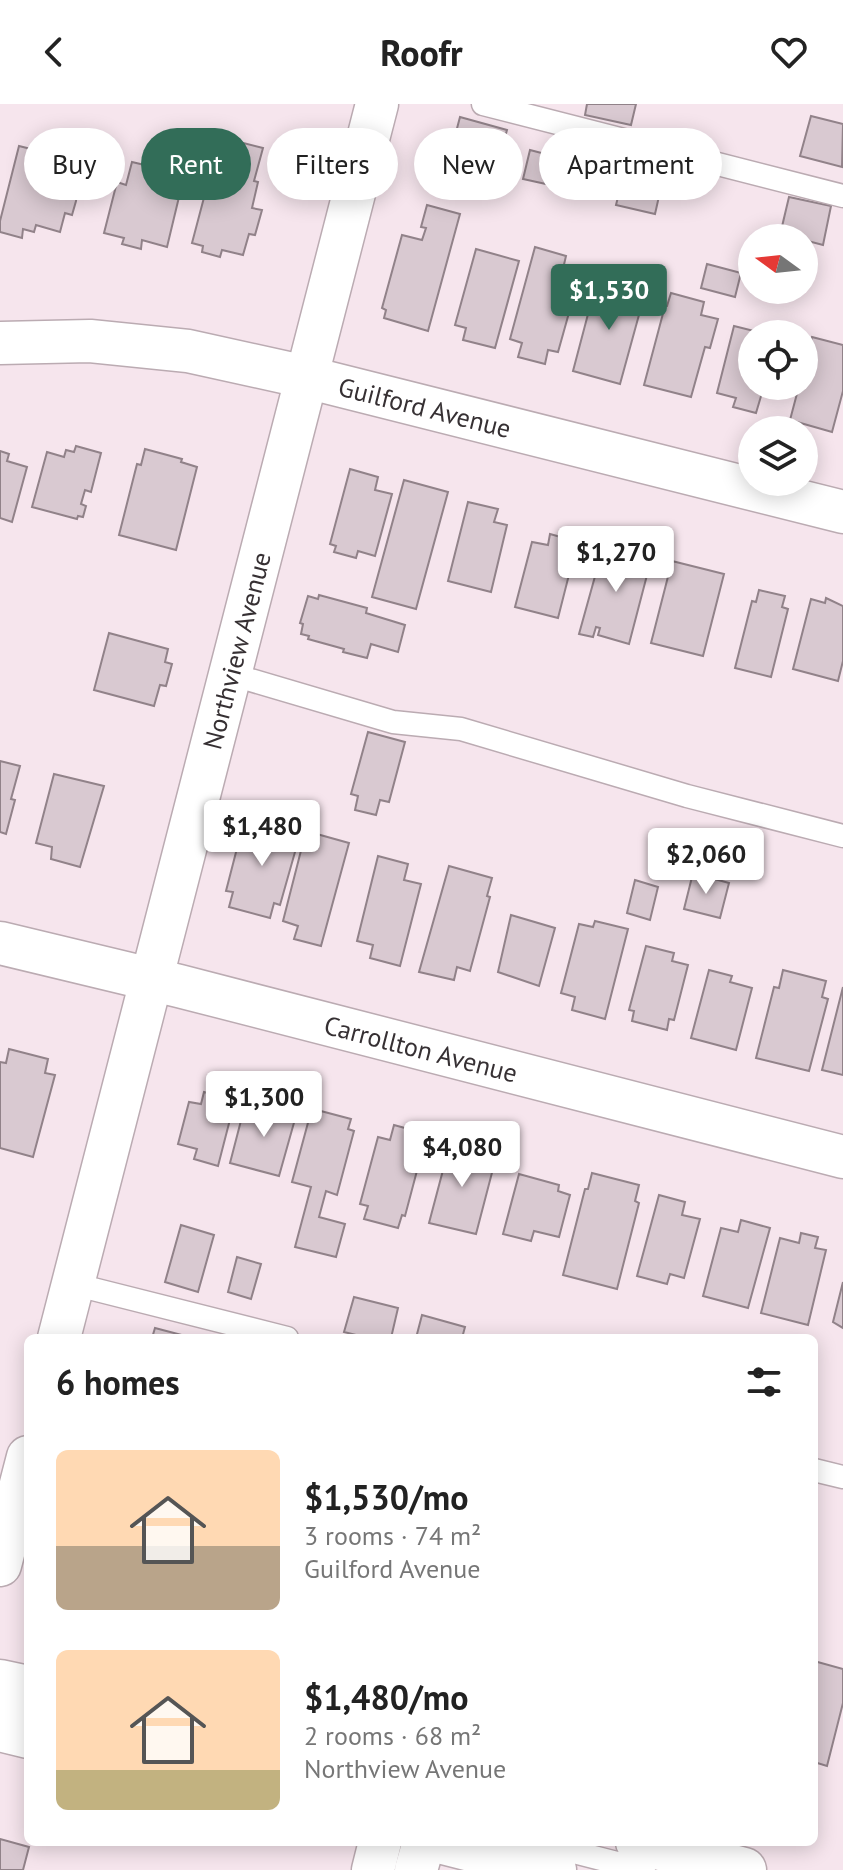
<!DOCTYPE html>
<meta charset="utf-8">
<style>
:root{--surface:#fff;--page:#f6f6f6;--text:#222;--muted:#767676;--accent:#326d58}
body{margin:0;font-family:"PT Sans",sans-serif;background:var(--page);color:var(--text);height:100vh;display:flex;flex-direction:column;font-size:30px;white-space:nowrap}
*{box-sizing:border-box;margin:0}
p{font-size:26px;color:var(--muted)}
.icon{flex:none;width:44px;height:44px;fill:none;stroke:currentColor;stroke-width:2;stroke-linecap:round;stroke-linejoin:round}
.map{position:relative;flex:1;overflow:hidden}
.panel{position:absolute;left:24px;top:1230px;width:794px;height:512px;display:flex;flex-direction:column;background:var(--surface);border-radius:12px;box-shadow:0 4px 20px #0003}
.panel>*{flex:none}
.banner{position:absolute;left:24px;top:24px;width:796px;height:72px;display:flex;gap:16px}
.needle{width:52px;rotate:285deg}
.buttons{position:absolute;left:738px;top:120px;display:grid;gap:16px}
.buttons a{display:grid;place-items:center;width:80px;height:80px;border-radius:50%;background:var(--surface);box-shadow:0 4px 20px #0003;font-size:40px}
.price{position:absolute;translate:-50% -68px;padding:0 18px;border-radius:8px;background:#fff;color:#222;font-size:26px;line-height:52px;filter:drop-shadow(0 2px 4px #0008)}
.price::after{content:'';position:absolute;left:50%;top:48px;width:24px;height:18px;margin-left:-12px;background:inherit;clip-path:polygon(0 0,100% 0,50% 100%)}
.price.on{background:var(--accent);color:#fff}
ul{padding:0;list-style:none}
li{display:flex;align-items:center;gap:24px;height:200px;padding:0 32px}
li span{display:grid;place-items:center;flex:none;width:224px;height:160px;border-radius:12px;color:#555}
li>.icon{margin-inline-start:auto}
span .icon{width:96px;height:96px;fill:#fffc;stroke-width:1}
li b{font-size:34px}
h2{display:flex;justify-content:space-between;align-items:center;height:96px;padding:0 32px;font-size:34px}
.chip{padding:0 28px;border-radius:36px;background:var(--surface);box-shadow:0 4px 20px #0003;font-size:28px;line-height:72px}
.chip.on{background:var(--accent);color:#fff}
header{display:flex;justify-content:space-between;align-items:center;height:104px;padding:0 32px;background:var(--surface);font-size:36px;font-weight:700}
.map>svg:first-child{display:block}
.building{fill:#d9c9d1;stroke:#918289;stroke-width:2}
.lines{fill:none;stroke-linecap:round;stroke-linejoin:round}
.lane-casing{stroke:#bbabb2;stroke-width:25}
.street-casing{stroke:#bbabb2;stroke-width:45}
.secondary-casing{stroke:#bbabb2;stroke-width:47}
.lane{stroke:#fff;stroke-width:22}
.street{stroke:#fff;stroke-width:42}
.secondary{stroke:#fff;stroke-width:44}
.labels{text-anchor:middle;dominant-baseline:central;stroke-width:7;stroke-linejoin:round;paint-order:stroke}
.street-label{font-size:26px;fill:#363033;stroke:#fff4f9}
</style>
<header><svg class="icon" aria-label="back" viewBox="0 0 24 24"><path d="M15 5l-7 7 7 7"/></svg>Roofr<svg class="icon" aria-label="heart" viewBox="0 0 24 24"><path d="M12 20l-8-8c-3-5 5-10 8-4 3-6 11-1 8 4z"/></svg></header>
<div class="map">
<svg width="843" height="1766" viewBox="0 0 843 1766">
<rect width="100%" height="100%" fill="#f6e5ed"/>
<g class="building">
<path d="M587,0H636L631,21L585,11Z"/>
<path d="M811,12L843,20L842,63L800,52Z"/>
<path d="M460,13L507,26L493,76L444,63L449,31L455,32Z"/>
<path d="M220,33L263,44L254,77L258,78L252,104L262,106L255,131L249,130L243,151L222,146L220,153L202,148L203,142L192,139Z"/>
<path d="M19,42L75,56L69,77L78,80L76,97L72,111L65,109L60,128L36,121L34,128L23,125L22,134L0,128V117Z"/>
<path d="M530,46L553,52L546,80L523,75Z"/>
<path d="M578,46L614,55L604,91L569,82Z"/>
<path d="M132,58L170,67L165,90L179,93L167,143L142,136L141,145L122,140L124,134L104,129L117,78L126,81Z"/>
<path d="M626,61L664,70L655,110L616,101Z"/>
<path d="M789,93L831,102L823,141L804,136V134L780,131Z"/>
<path d="M427,101L460,110L428,227L384,214L386,206L382,204L402,131L422,136L426,124L421,123Z"/>
<path d="M535,143L566,152L562,169L579,173L558,248L548,246L545,260L518,253L522,239L510,235Z"/>
<path d="M476,145L519,157L495,244L463,236L466,224L455,221Z"/>
<path d="M707,160L741,169L735,193L701,184Z"/>
<path d="M597,176L645,189L620,280L573,267Z"/>
<path d="M671,189L704,198L701,211L718,215L710,244L705,243L691,293L644,281L665,202H667Z"/>
<path d="M734,222L766,230H752V282H764L756,309L733,303L736,294L717,289Z"/>
<path d="M812,233L843,241V287L832,328L790,316L799,282H804V264Z"/>
<path d="M76,342L101,349L91,388L85,386L81,400L86,402L83,413L78,412L77,415L32,403L47,348L64,353L66,346L74,348Z"/>
<path d="M145,345L182,355L181,358L197,363L176,446L119,431L137,360L141,361Z"/>
<path d="M0,347L9,350L7,357L27,363L12,418L0,414Z"/>
<path d="M350,365L378,373L375,386L392,390L375,452L358,447L356,454L334,448L336,442L330,440Z"/>
<path d="M404,376L448,388L416,505L372,493Z"/>
<path d="M468,398L498,405L494,418L507,421L491,488L448,477Z"/>
<path d="M550,430L575,437L571,450L574,451L558,514L515,503L532,438L548,441Z"/>
<path d="M604,440L652,452L629,540L598,531L600,524L596,523L593,533L579,530Z"/>
<path d="M672,457L724,470L703,552L651,539Z"/>
<path d="M759,486L785,492L782,503L788,505L771,573L735,564L752,497L756,498Z"/>
<path d="M319,491L367,504L366,509L405,521L398,548L371,540L367,554L343,548L344,545L308,535L309,532L301,530L303,520L300,519L308,492L318,495Z"/>
<path d="M826,494L843,502V557L838,577L793,565L811,495L825,499Z"/>
<path d="M109,529L168,545L165,558L172,560L166,582L160,581L154,602L94,586Z"/>
<path d="M368,628L405,638L389,698L380,696L376,711L355,706L358,692L351,690Z"/>
<path d="M0,657L20,662L11,695L15,696L6,730L0,728Z"/>
<path d="M54,670L104,682L80,763L51,755L52,743L36,739Z"/>
<path d="M265,715L295,723L291,739L297,741L280,801L274,799L270,814L229,803L233,788L226,787L242,725L261,730Z"/>
<path d="M306,727L349,739L321,842L294,835L298,822L283,817Z"/>
<path d="M378,752L408,760L404,776L421,780L400,862L370,854L373,841L357,837Z"/>
<path d="M449,762L492,774L487,792L490,793L470,867L457,863L454,876L419,868Z"/>
<path d="M693,769L729,779L720,814L684,805Z"/>
<path d="M635,776L658,783L650,816L627,809Z"/>
<path d="M511,811L555,824L539,882L498,868Z"/>
<path d="M595,817L628,825L605,915L572,906L575,893L561,889L579,820L593,823Z"/>
<path d="M646,842L674,849L672,857L688,861L674,916L669,915L667,926L632,917L634,907L629,906Z"/>
<path d="M709,866L732,872L730,878L752,884L736,946L691,934Z"/>
<path d="M783,866L826,877L822,893L828,895L809,967L756,954L774,883L779,884Z"/>
<path d="M843,883V971L822,966Z"/>
<path d="M9,945L48,955L45,969L55,971L33,1053L0,1044V958L6,959Z"/>
<path d="M204,988L235,996L218,1062L194,1055L197,1045L178,1040L189,998L201,1000Z"/>
<path d="M261,998L297,1008L279,1072L230,1059L244,1005L258,1009Z"/>
<path d="M317,1006L351,1015L348,1025L354,1027L337,1091L326,1087L319,1113L345,1120L336,1153L295,1143L311,1083L292,1078L309,1015L314,1016Z"/>
<path d="M394,1021L423,1029L419,1043L423,1044L405,1112L402,1111L398,1124L364,1115L368,1102L360,1100L378,1033L390,1036Z"/>
<path d="M451,1036L484,1045L481,1057L494,1061L476,1130L429,1119Z"/>
<path d="M592,1069L639,1081L635,1097L639,1099L617,1185L563,1171L585,1085H588Z"/>
<path d="M519,1070L559,1081L558,1087L570,1091L559,1133L534,1127L531,1137L503,1130Z"/>
<path d="M659,1091L685,1098L682,1111L700,1115L684,1174L670,1170L667,1180L637,1172Z"/>
<path d="M741,1116L770,1124L748,1204L703,1192L721,1124L738,1128Z"/>
<path d="M181,1121L214,1131L198,1188L165,1178Z"/>
<path d="M801,1129L818,1133L815,1144L826,1146L808,1221L761,1209L780,1134L799,1139Z"/>
<path d="M237,1153L261,1160L251,1195L228,1188Z"/>
<path d="M843,1178V1224L833,1218Z"/>
<path d="M354,1193L398,1204L391,1234H368L344,1228Z"/>
<path d="M422,1211L465,1223L462,1234H416Z"/>
<path d="M155,1224L193,1234H152Z"/>
<path d="M814,1557L843,1565V1599L827,1662L814,1658Z"/>
<path d="M0,1735L29,1743L23,1766H0Z"/>
</g>
<g class="lines">
<g class="lane-casing">
<g id="lane">
<path d="M483,0L843,92"/>
<path d="M230,570L393,618L461,625L687,692L843,732"/>
<path d="M73,1180L287,1234"/>
<path d="M814,1366L843,1373"/>
<path d="M0,1601L28,1609"/>
<path d="M535,1738L644,1766"/>
</g>
</g>
<g class="street-casing">
<g id="street">
<path id="s1" d="M0,239L90,237L188,247L306,273L843,408"/>
<path id="s2" d="M0,839L179,882L843,1053"/>
<path id="s3" d="M59,1234L377,0"/>
<path d="M0,1461L28,1353"/>
<path d="M373,1766L380,1738"/>
<path d="M416,1766L424,1738"/>
</g>
</g>
<g class="secondary-casing">
<g id="secondary">
<path d="M0,1578L28,1584"/>
<path d="M0,1625L28,1632"/>
<path d="M443,1738L554,1766"/>
<path d="M638,1738L744,1766"/>
</g>
</g>
<use href="#lane" class="lane"/>
<use href="#street" class="street"/>
<use href="#secondary" class="secondary"/>
</g>
<g class="labels">
<g class="street-label">
<text stroke="none"><textPath href="#s1" startOffset="432">Guilford Avenue</textPath></text>
<text stroke="none"><textPath href="#s3" startOffset="710">Northview Avenue</textPath></text>
<text stroke="none"><textPath href="#s2" startOffset="434">Carrollton Avenue</textPath></text>
</g>
</g>
</svg>
<div class="buttons">
<a><svg class="needle" viewBox="-14 -14 28 28"><path d="M0-13l5 13h-10z" fill="#e53935"/><path d="M0 13l5-13h-10z" fill="#767676"/></svg></a>
<a><svg class="icon" aria-label="locate" viewBox="0 0 24 24"><circle cx="12" cy="12" r="6"/><path d="M12 2v4M12 18v4M2 12h4M18 12h4"/></svg></a>
<a><svg class="icon" aria-label="layers" viewBox="0 0 24 24"><path d="M12 4l9 5-9 5-9-5zM3 14l9 5 9-5"/></svg></a>
</div>
<b class="price on" style="left:609px;top:228px">$1,530</b>
<b class="price" style="left:616px;top:490px">$1,270</b>
<b class="price" style="left:262px;top:764px">$1,480</b>
<b class="price" style="left:706px;top:792px">$2,060</b>
<b class="price" style="left:264px;top:1035px">$1,300</b>
<b class="price" style="left:462px;top:1085px">$4,080</b>
<div class="banner">
<a class="chip">Buy</a>
<a class="chip on">Rent</a>
<a class="chip">Filters</a>
<a class="chip">New</a>
<a class="chip">Apartment</a>
</div>
<section class="panel">
<h2>6 homes<svg class="icon" aria-label="filters" viewBox="0 0 24 24"><path d="M4 7h16M4 17h16"/><circle cx="9" cy="7" r="2"/><circle cx="15" cy="17" r="2"/></svg></h2>
<ul>
<li><span style="background:linear-gradient(#ffd9b3 60%,#b9a48a 0)"><svg class="icon" aria-label="home" viewBox="0 0 24 24"><path d="M3 11l9-7 9 7M6 9v11h12V9"/></svg></span><div><b>$1,530/mo</b><p>3 rooms · 74 m²</p><p>Guilford Avenue</p></div></li>
<li><span style="background:linear-gradient(#ffd9b3 75%,#c2b280 0)"><svg class="icon" aria-label="home" viewBox="0 0 24 24"><path d="M3 11l9-7 9 7M6 9v11h12V9"/></svg></span><div><b>$1,480/mo</b><p>2 rooms · 68 m²</p><p>Northview Avenue</p></div></li>
</ul>
</section>
</div>
